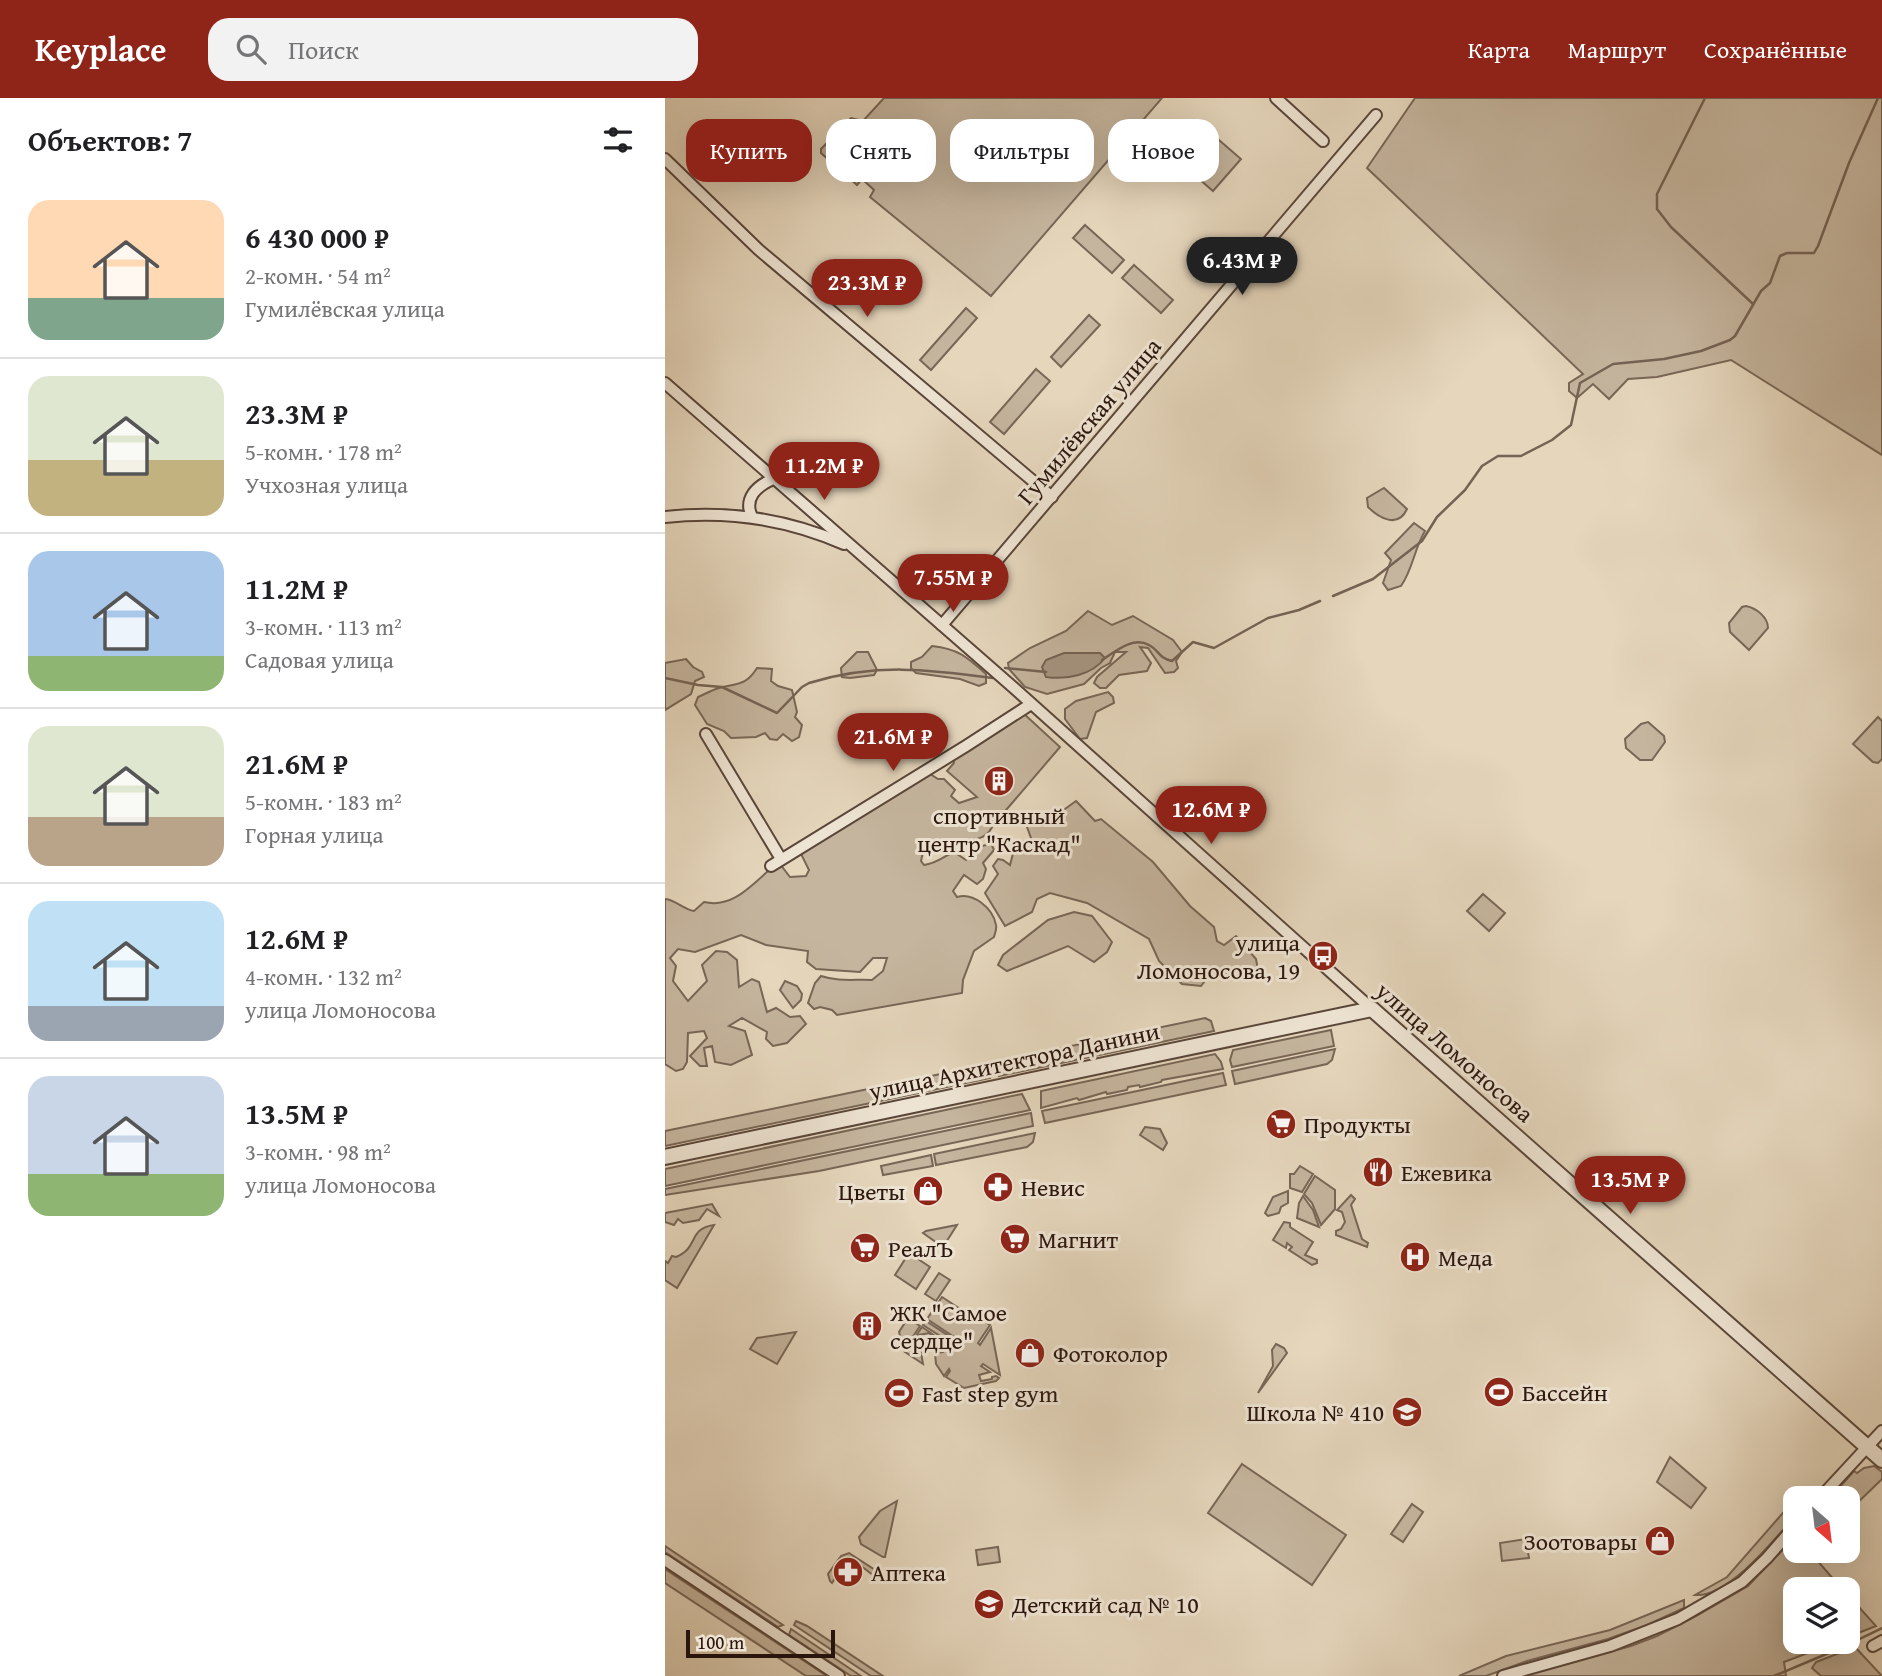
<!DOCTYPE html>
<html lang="ru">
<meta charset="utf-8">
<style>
:root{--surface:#fff;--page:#f2f2f2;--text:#202124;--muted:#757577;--line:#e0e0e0;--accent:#8f2418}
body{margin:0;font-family:"Gentium Book Plus",serif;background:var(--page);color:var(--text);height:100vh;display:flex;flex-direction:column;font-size:26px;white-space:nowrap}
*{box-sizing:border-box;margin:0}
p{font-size:23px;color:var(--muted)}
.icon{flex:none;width:38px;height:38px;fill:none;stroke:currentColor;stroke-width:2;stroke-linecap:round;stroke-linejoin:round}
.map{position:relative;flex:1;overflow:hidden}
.details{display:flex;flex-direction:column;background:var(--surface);width:665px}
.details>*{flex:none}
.guide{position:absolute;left:21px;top:21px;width:665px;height:63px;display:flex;gap:14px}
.needle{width:46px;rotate:152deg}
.controls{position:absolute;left:1118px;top:1388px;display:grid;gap:14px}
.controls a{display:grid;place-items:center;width:77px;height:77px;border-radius:14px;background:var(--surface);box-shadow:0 7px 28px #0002;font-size:35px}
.scale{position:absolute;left:21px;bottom:18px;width:149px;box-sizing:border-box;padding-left:7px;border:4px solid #2b160e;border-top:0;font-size:19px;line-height:24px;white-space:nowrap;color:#2b160e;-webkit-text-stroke:5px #eee4d3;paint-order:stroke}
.price{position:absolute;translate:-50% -60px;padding:0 16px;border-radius:24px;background:var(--accent);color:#fff;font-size:23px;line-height:46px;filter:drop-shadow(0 2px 4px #0008)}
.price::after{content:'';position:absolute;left:50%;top:42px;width:21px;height:16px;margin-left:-10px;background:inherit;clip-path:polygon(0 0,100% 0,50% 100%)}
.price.active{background:#222;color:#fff}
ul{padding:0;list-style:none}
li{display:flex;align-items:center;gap:21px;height:175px;padding:0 28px}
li+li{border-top:2px solid var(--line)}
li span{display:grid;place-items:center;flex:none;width:196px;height:140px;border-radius:21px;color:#555}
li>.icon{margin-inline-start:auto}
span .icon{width:84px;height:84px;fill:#fffc;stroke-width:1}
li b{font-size:30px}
h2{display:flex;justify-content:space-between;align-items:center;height:84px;padding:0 28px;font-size:30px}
.chip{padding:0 24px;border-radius:21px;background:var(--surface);box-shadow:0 7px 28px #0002;font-size:24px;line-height:63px}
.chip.active{background:var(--accent);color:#fff}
header{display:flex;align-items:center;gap:42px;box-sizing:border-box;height:98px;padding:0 35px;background:var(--accent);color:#fff}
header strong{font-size:33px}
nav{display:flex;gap:38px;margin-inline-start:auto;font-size:24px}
.search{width:490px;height:63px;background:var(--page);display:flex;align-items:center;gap:18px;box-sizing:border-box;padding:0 24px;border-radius:21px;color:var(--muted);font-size:26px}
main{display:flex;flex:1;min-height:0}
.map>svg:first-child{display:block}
.green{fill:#c5b59e;stroke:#786656;stroke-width:2}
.water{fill:#a69581;stroke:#756253;stroke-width:2}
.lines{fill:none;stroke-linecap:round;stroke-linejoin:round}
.stream{stroke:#756253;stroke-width:2.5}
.minor-casing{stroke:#5a463a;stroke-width:14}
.tertiary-casing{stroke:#5a463a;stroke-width:18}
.minor{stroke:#eee4d3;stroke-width:10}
.tertiary{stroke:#eee4d3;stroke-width:14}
.labels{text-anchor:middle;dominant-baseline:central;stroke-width:6;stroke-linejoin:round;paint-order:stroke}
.street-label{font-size:24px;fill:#2b160e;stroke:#eee4d3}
.poi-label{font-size:24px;fill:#2b160e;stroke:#eee4d3;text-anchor:start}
</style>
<header>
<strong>Keyplace</strong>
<div class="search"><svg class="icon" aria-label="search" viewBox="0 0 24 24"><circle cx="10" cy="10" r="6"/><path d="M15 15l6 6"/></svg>Поиск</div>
<nav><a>Карта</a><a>Маршрут</a><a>Сохранённые</a></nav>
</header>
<main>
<section class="details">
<h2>Объектов: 7<svg class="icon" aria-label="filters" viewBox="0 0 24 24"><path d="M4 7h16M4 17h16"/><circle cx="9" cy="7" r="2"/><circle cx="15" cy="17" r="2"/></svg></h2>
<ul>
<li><span style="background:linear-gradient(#ffd9b3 70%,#7fa58c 0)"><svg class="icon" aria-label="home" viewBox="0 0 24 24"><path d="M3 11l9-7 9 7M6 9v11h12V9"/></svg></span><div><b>6 430 000 ₽</b><p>2-комн. · 54 m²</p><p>Гумилёвская улица</p></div></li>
<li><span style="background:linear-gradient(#dfe7d0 60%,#c2b280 0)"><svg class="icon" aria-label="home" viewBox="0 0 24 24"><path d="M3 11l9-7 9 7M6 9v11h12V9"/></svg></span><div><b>23.3M ₽</b><p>5-комн. · 178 m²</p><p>Учхозная улица</p></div></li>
<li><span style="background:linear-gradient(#a9c7e8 75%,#8fb573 0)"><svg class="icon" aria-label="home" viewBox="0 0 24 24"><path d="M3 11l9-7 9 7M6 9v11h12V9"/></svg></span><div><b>11.2M ₽</b><p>3-комн. · 113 m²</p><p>Садовая улица</p></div></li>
<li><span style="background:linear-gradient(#dfe7d0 65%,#b9a48a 0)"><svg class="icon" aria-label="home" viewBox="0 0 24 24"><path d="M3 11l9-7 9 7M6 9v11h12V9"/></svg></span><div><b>21.6M ₽</b><p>5-комн. · 183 m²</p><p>Горная улица</p></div></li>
<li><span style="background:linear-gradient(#bfe0f5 75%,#9aa5b1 0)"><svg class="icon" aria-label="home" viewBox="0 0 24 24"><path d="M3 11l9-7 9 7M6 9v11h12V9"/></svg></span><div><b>12.6M ₽</b><p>4-комн. · 132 m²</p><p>улица Ломоносова</p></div></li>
<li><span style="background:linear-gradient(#c9d6e8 70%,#8fb573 0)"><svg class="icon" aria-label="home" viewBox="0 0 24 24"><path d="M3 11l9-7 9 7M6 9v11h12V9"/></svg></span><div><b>13.5M ₽</b><p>3-комн. · 98 m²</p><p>улица Ломоносова</p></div></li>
</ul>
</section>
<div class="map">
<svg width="1217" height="1578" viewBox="0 0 1217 1578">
<rect width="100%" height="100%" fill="#e5d6bc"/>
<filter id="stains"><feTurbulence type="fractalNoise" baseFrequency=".00286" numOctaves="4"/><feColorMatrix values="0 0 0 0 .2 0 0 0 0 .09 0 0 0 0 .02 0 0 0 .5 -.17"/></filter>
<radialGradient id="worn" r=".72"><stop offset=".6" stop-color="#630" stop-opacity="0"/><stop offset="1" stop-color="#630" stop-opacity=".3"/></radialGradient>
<g class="green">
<path d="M219,0H497L326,198L205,99L209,92L197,81L192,87L156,55V51L186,20L198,23Z"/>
<path d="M750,0H1217V357L1066,262L992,279L963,281L944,301L928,286L912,300L904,293V285L918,276L702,70Z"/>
<path d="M547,36L576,61L548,93L519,68Z"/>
<path d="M420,127L459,162L447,175L408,140Z"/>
<path d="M469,167L508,202L496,215L457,180Z"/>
<path d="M301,210L312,220L266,272L255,262Z"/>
<path d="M424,217L435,227L396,269L386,259Z"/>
<path d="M371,271L385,283L339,336L325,324Z"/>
<path d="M719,390L742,411C733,431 714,420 703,409L702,400Z"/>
<path d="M749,425L760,433C749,451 748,471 736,488L723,492L718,485L726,462L720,455Z"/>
<path d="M1081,508C1091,510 1103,519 1103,530L1084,552L1065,534L1064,525L1077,509Z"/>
<path d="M423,513L447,527L468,518L508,542L517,554L511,563L513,570L509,574L500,575L483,550L475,549L486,565L482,573L454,577L441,590H435L429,585L432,579L461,554H450L445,565L436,570L419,586L382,596L360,589L344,571L343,565L365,550L401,533Z"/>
<path d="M267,548C293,551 301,558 321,576V585L314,588L295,581L251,575L246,570V564L257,559Z"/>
<path d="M192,554H203L212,572L209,577L185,580L177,579L176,570Z"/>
<path d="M21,561L28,569L37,574L39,579L30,583L26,596L0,612V565Z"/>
<path d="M92,570L107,571L106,583L113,588L127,592L132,614L130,619L137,627L134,639L127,643L118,636L112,642L105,641L100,635L91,639L66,640L59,633L42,626L30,607L33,599C40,596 47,592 54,590C72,585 81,588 92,570Z"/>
<path d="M443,594L448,599L449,605L431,614L422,640L415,641L400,621V611L411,603Z"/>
<path d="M358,615L395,649L336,718L331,715C328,747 303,742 279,746C272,747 264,751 258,754L256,763L259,767C273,765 277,759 289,754L301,762L312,750L326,745L329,752L318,765L321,771L318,781L312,786L299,777L288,793L292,799C308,794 328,810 331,827C332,831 330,835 329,839L309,853L298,882L297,895L172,917L167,912L155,909L149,911L143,905L150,885L156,878C174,884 189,881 207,882L218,873L222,860H208L195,874L151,871L142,864L143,853L101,847L76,837L30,854L13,851L5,860L11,868L8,883L23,903L42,883L37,867L51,853L62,854L72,862L74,889L87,881L94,884L102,914L111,910L125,919L135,918L141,926L122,945L108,948L101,941L102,934L77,920L64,928L80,933L87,957L66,967L50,964L47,948L39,950L42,968H35L25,958L42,940L39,933L23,935L22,964L18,971L11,973L0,966V801C11,802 18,811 29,813L39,804C69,811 88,785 110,767L115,766L125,779L141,778L144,772L135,754L265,676L273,681H279L290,692L286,698L294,705L312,699L282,673L289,665L288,660Z"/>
<path d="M1213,619L1217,623V661L1213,665L1208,664L1188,646Z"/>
<path d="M983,624L999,638L1000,644L987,662H975L961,650L960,641L976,626Z"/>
<path d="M411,703L430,723L436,721L488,764L525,808L549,829L552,843L559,847L571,838L591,861L593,872L587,877L547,874L536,888L517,886L494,863L484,841L422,805L385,795L372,801L367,814L340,828L320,795L333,776L328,768L333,761L338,762L345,767L351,744L363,743L366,740L358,718L365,714L379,726Z"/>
<path d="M818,796L840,815L824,833L802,813Z"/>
<path d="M409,814L427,818L447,844L442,854L429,864L403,848L342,873L333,867L338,857L383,822Z"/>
<path d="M120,883L132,888L137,896L136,902L128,910L115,892Z"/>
<path d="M540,920L546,923L549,933L334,978L330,964Z"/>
<path d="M666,932L669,948L567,969L565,962L568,952Z"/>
<path d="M670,951L667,962L662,966L570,986L567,973Z"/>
<path d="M550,956L556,964L558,971L497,982L496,984L475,989L474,987L463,989L462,992L442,996L441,994L414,1002L412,1000L376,1010V993Z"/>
<path d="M324,966L325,980L0,1048V1033Z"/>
<path d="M558,975L561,987L380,1025L377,1013Z"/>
<path d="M357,996L365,1012L0,1088V1071Z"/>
<path d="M366,1015L368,1028L154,1073L0,1097V1091Z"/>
<path d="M480,1029L495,1031L502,1045L498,1052L475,1037Z"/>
<path d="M370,1035L368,1044L362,1049L271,1067L269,1056Z"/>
<path d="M266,1057L268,1068L218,1077L216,1068Z"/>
<path d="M635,1068L648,1076L637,1094L625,1090V1076H629Z"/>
<path d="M650,1078L670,1092V1111L656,1127L647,1105L639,1096Z"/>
<path d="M623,1093V1105L616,1109L614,1115L603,1118L600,1115L608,1099Z"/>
<path d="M686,1097L690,1101L686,1107L697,1141L703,1145L702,1149L671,1137V1133L676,1131L680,1124L677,1114L672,1112Z"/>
<path d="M638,1098L648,1112L654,1129L632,1120L634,1105Z"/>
<path d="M47,1106L54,1118L42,1111L34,1122L18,1125L13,1121L9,1127L0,1124V1115Z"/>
<path d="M619,1124L625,1125V1129L648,1144L640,1157L652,1162V1165L647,1167L624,1152L627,1149L622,1145L621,1150L608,1142Z"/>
<path d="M49,1127L12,1190L0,1182V1163L3,1165L7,1158L11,1159C35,1149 22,1131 49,1127Z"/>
<path d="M292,1127L278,1149L258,1135L261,1133Z"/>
<path d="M244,1155L265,1169L251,1191L230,1177Z"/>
<path d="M274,1175L285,1182L271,1203L260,1196Z"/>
<path d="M277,1199L300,1214L302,1212L325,1227L313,1245L315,1247L326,1230L335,1277L318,1266L316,1268L325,1274L314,1277L316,1283L327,1281V1279L331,1278L334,1280L331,1283L299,1290L281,1279L285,1273L284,1271L279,1278L271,1266L270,1255L278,1254L286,1245L258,1227L261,1223L290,1242L292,1241L262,1221Z"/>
<path d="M243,1220L255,1228L239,1252L234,1234Z"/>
<path d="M257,1229L282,1246L277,1249L276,1244L268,1246L265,1235L253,1237L258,1266L240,1254Z"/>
<path d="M131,1234L112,1266L85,1251L92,1240Z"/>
<path d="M611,1246L619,1250L622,1255L593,1295L608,1268L607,1252Z"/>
<path d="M1005,1359L1041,1390L1026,1410L992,1384Z"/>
<path d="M577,1366L681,1437L647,1487L543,1415Z"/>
<path d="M1209,1368L1217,1374V1381L1183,1414V1400H1165L1189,1373L1192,1375L1199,1370Z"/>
<path d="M1130,1401V1418C1110,1441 1063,1500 1030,1497L1062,1479Z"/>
<path d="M232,1403L220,1459H218L196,1446L194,1439L215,1413Z"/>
<path d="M747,1406L758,1414L738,1444L726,1436Z"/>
<path d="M1130,1439V1452L1144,1453L1177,1491H1130V1544H1172L1119,1564L1121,1578H858L966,1548L992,1538L1031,1518L1083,1488Z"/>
<path d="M861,1441L864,1460L837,1463L835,1445Z"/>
<path d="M0,1448L118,1527L113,1529L0,1454Z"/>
<path d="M333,1449L335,1464L313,1467L311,1452Z"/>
<path d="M184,1455L210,1472L213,1481L187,1461L182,1462L167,1485L165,1483L163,1476L176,1458Z"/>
<path d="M0,1471L162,1578H141L0,1485Z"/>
<path d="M1183,1497L1211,1528L1183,1539Z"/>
<path d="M1019,1502V1510L982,1527L943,1541L862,1563L821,1578H794L841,1558L945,1532Z"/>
<path d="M131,1523L142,1528L218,1578H206L129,1527Z"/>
<path d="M126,1531L190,1574L196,1578H186L124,1537Z"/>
<path d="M1190,1549L1217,1578H1156L1147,1570L1151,1564Z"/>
</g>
<path class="water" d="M399,555H435L440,560C427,577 402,582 381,579L377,569L381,562Z"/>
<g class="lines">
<g class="stream">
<path d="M1040,0L992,96V111L1006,129L1088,206"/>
<path d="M668,498L708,481L757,443L772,419L800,392L817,368L833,358H856L887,342L906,327L915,285L948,266L999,261L1036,253L1065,242L1070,238L1096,193L1105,185L1115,158L1122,155H1149L1153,148L1184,65L1213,0"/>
<path d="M437,562C450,554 467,538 484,547C494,552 493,560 507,563L528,544L549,550L603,520L634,512L655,503"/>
<path d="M340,570L381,574"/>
<path d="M0,580L33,587L57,589L112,615L137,589L144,585C210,565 262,571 328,580"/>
<path d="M1109,1578L1178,1549L1217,1530"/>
</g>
<g class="minor-casing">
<g id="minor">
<path d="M611,0L658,43"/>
<path d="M0,61L94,152L387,399"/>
<path d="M0,285L349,590L707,911"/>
<path d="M0,419C62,412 122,421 179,446"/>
<path d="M87,419C78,400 92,388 108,381"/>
<path d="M277,527L711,17"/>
<path d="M41,636L116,761"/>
<path d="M106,768L301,648L366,606"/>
<path d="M1155,1400L1217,1333"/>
<path d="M0,1462L174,1578"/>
<path d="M1208,1548L1217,1543"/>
<path d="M838,1578L945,1548L1013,1521L1077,1484L1102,1460L1130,1428"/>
</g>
</g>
<g class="tertiary-casing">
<path id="tertiary" d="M0,1059L707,911L1217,1362"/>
</g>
<use href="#minor" class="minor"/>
<use href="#tertiary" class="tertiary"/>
</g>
<defs>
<g id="building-disc" transform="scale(1.575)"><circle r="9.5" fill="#8f2418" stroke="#eee4d3"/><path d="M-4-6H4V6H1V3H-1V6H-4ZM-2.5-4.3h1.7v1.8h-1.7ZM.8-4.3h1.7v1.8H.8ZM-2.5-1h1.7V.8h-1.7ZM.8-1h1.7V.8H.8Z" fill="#fff"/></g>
<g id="bus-disc" transform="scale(1.575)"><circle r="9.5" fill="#8f2418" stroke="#eee4d3"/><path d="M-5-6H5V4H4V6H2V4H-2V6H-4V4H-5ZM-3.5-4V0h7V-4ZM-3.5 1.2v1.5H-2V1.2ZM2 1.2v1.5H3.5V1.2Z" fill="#fff"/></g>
<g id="supermarket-disc" transform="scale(1.575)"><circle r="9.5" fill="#8f2418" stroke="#eee4d3"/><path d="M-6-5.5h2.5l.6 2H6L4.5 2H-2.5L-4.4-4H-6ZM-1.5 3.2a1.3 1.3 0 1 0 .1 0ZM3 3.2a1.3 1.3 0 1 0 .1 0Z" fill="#fff"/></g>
<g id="restaurant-disc" transform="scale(1.575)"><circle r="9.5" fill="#8f2418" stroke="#eee4d3"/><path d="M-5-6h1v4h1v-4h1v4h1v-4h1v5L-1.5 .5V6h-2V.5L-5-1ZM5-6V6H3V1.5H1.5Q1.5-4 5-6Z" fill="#fff"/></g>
<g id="pharmacy-disc" transform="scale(1.575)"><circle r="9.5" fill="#8f2418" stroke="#eee4d3"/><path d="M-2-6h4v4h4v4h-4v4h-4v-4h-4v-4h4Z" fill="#fff"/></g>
<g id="shop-disc" transform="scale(1.575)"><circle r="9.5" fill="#8f2418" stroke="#eee4d3"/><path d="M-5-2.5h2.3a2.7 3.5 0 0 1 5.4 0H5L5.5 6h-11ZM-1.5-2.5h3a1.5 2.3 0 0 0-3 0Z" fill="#fff"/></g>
<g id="hospital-disc" transform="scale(1.575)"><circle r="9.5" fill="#8f2418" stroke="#eee4d3"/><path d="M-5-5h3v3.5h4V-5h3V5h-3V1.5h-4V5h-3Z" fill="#fff"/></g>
<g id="stadium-disc" transform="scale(1.575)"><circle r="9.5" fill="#8f2418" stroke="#eee4d3"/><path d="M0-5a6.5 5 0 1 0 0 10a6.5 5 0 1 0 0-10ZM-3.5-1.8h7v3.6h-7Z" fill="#fff"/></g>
<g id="school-disc" transform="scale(1.575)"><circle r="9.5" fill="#8f2418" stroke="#eee4d3"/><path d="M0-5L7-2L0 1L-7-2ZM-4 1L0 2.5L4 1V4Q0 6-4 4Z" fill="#fff"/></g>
</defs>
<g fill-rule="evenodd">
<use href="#building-disc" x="334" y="683"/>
<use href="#bus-disc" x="658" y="858"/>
<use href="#supermarket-disc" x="616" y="1026"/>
<use href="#restaurant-disc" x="713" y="1074"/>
<use href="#pharmacy-disc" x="333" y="1089"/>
<use href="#shop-disc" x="263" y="1093"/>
<use href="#supermarket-disc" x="350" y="1141"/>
<use href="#supermarket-disc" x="200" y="1150"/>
<use href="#hospital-disc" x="750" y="1159"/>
<use href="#building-disc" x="202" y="1228"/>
<use href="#shop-disc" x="365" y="1255"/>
<use href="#stadium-disc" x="834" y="1294"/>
<use href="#stadium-disc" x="234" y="1295"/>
<use href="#school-disc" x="742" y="1314"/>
<use href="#shop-disc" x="995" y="1443"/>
<use href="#pharmacy-disc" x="183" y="1474"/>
<use href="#school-disc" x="324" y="1506"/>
</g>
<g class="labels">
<g class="street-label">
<text transform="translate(424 323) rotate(-50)">Гумилёвская улица</text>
<text transform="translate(790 954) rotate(41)">улица Ломоносова</text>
<text transform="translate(349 963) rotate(-12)">улица Архитектора Данини</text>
</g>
<g class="poi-label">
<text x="334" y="717" text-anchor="middle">спортивный<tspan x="334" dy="28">центр "Каскад"</tspan></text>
<text x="635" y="844" text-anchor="end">улица<tspan x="635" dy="28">Ломоносова, 19</tspan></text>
<text x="639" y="1026">Продукты</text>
<text x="736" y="1074">Ежевика</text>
<text x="356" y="1089">Невис</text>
<text x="240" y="1093" text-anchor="end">Цветы</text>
<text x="373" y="1141">Магнит</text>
<text x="223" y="1150">РеалЪ</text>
<text x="773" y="1159">Меда</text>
<text x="225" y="1214">ЖК "Самое<tspan x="225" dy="28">сердце"</tspan></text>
<text x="388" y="1255">Фотоколор</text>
<text x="857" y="1294">Бассейн</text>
<text x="257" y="1295">Fast step gym</text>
<text x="719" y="1314" text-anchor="end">Школа № 410</text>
<text x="972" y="1443" text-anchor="end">Зоотовары</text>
<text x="206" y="1474">Аптека</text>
<text x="347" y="1506">Детский сад № 10</text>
</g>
</g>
<rect width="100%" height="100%" filter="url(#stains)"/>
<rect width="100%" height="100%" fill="url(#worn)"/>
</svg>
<div class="controls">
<a><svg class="needle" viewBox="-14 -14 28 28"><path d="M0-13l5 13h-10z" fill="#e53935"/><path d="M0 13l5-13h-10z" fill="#757577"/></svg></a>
<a><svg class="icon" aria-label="layers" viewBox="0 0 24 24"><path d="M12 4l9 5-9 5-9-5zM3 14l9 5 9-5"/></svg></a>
</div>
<div class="scale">100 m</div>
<b class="price active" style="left:577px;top:199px">6.43M ₽</b>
<b class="price" style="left:202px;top:221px">23.3M ₽</b>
<b class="price" style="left:159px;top:404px">11.2M ₽</b>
<b class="price" style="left:288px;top:516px">7.55M ₽</b>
<b class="price" style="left:228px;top:675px">21.6M ₽</b>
<b class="price" style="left:546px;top:748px">12.6M ₽</b>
<b class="price" style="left:965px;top:1118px">13.5M ₽</b>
<div class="guide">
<a class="chip active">Купить</a>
<a class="chip">Снять</a>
<a class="chip">Фильтры</a>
<a class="chip">Новое</a>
</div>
</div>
</main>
